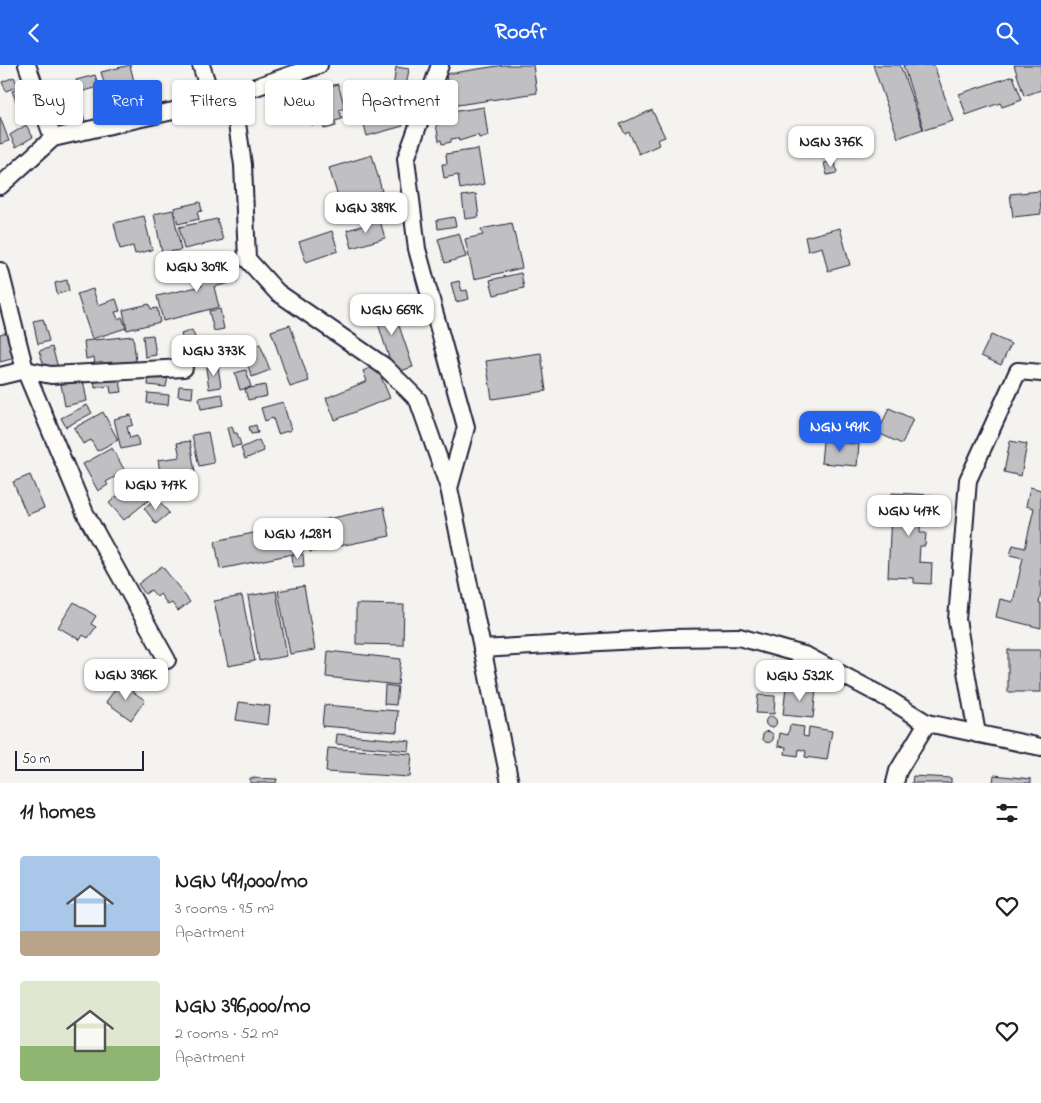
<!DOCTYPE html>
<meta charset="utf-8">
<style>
:root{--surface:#fff;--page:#f2f2f2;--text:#202124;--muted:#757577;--accent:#2563eb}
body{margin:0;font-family:"Indie Flower",sans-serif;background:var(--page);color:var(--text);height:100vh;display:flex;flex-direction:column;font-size:19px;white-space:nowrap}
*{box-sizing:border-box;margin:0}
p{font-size:16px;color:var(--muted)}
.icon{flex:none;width:28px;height:28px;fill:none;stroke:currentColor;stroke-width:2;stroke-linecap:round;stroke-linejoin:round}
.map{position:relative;height:718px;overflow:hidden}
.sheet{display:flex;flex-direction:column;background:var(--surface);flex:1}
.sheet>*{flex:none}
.top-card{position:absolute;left:15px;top:15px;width:500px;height:45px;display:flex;gap:10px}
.scale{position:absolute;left:15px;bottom:12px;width:129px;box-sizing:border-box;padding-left:5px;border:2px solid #22223b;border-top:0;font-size:14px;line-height:18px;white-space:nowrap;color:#22223b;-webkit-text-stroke:4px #fdfcf7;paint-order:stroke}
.price{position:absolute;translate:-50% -42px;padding:0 11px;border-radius:10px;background:#fff;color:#222;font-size:16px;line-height:32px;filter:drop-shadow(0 1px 2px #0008)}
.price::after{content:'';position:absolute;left:50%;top:30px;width:15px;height:11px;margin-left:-8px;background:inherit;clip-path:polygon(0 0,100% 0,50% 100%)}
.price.selected{background:var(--accent);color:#fff}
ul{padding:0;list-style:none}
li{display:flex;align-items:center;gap:15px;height:125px;padding:0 20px}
li span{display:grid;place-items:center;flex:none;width:140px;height:100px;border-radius:5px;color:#555}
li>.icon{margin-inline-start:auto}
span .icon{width:60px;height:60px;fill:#fffc;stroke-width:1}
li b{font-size:21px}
h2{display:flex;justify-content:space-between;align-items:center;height:60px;padding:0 20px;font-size:21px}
.chip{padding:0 18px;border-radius:5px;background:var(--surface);box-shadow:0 1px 4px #0004;font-size:18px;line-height:45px}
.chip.selected{background:var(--accent);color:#fff}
header{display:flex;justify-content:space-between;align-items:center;height:65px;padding:0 20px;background:var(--accent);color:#fff;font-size:22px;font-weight:800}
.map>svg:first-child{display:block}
.building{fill:#c0bfc2;stroke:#22223b}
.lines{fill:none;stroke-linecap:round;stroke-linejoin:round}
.minor-casing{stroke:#22223b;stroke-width:20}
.minor{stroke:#fdfcf7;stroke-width:16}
</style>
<header><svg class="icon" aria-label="back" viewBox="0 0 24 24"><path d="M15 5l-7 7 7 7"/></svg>Roofr<svg class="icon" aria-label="search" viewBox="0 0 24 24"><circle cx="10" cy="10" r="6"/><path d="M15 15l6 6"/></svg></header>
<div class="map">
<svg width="1041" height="718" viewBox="0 0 1041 718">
<rect width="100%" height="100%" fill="#f4f3ef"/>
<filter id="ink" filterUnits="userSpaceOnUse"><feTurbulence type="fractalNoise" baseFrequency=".02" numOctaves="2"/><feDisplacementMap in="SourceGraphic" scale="10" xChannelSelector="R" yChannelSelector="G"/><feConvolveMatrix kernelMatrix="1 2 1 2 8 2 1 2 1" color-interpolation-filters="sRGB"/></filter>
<g filter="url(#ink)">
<g class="building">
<path d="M130,0L136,25L108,32L101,7Z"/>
<path d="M504,0H533L537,28L451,41L446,9Z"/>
<path d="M873,0H900L923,64L898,73Z"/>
<path d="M903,0H934L953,56L924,65Z"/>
<path d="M1014,0H1041V25L1024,31Z"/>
<path d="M396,2L409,4L404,33L392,31Z"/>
<path d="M95,10L99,22L80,27L76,15Z"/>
<path d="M1013,11L1022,35L1002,42L1000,38L966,50L959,29Z"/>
<path d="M14,12L18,21L6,26L2,17Z"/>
<path d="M338,19L345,43L339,45L342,54L335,56L336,61L324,64L322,57L312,60L304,28Z"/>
<path d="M25,21L28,32L16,36L12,26Z"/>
<path d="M76,27L85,56L67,62L58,33Z"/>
<path d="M387,30L392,49L399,47L403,61L367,71L358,37Z"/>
<path d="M484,42L488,71L479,73L478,70L459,76L458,73L451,74V77L442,79L441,75L439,76L436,59H440L438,49Z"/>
<path d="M652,45L665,72L657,75L659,80L639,89L629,67L625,69L620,59Z"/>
<path d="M0,52L9,76L0,79Z"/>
<path d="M26,60L33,72L16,82L10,70Z"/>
<path d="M478,84L484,119L460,124L458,110L444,113L442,99H447L446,89Z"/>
<path d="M372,90L382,126L340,138L329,103Z"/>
<path d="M835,96L837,108L827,110L824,98Z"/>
<path d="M1040,126L1041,149L1013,152L1010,129Z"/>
<path d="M476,129L479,152L465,154L462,131Z"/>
<path d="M200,137L202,146L197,147L199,154L178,159L174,143Z"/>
<path d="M173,145L181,185L162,188L154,149Z"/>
<path d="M144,151L152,185L135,189L133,181L120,184L114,158Z"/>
<path d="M454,152L456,161L438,164L437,155Z"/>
<path d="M217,154L223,175L184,184L179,162Z"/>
<path d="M380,156L385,173L352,183L347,165Z"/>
<path d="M512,158L522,203L474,214L465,174L483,170L481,164Z"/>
<path d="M840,163L850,200L828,206L822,182L808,186L805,172Z"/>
<path d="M332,166L338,186L306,197L299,177Z"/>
<path d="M459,168L466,192L445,198L438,174Z"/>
<path d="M232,197L237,216L214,222L219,242L163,256L157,231L202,221L198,205Z"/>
<path d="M521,208L524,223L494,230L490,215Z"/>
<path d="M67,215L69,226L57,229L55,218Z"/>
<path d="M459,216L462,226L467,225L469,234L456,237L451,218Z"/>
<path d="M93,224L98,240L116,234L120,246L115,247L118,254L122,252L126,263L92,274L77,229Z"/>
<path d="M390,234L413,302L394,308L372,240Z"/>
<path d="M149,239L151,244L157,243L160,257L127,265L123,245Z"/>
<path d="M220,244L224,264L214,266L209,246Z"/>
<path d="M43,254L49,276L38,279L33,256Z"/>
<path d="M290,260L309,316L290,322L271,266Z"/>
<path d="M192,265L196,275L184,279L181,269Z"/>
<path d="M8,267L15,293L0,297V269Z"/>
<path d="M153,270L156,290L145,292L143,271Z"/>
<path d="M991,270L1011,279L1001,300L981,291Z"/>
<path d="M133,271L136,296L95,301L94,292L86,294L84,276Z"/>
<path d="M226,274L228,286L211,288L210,276Z"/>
<path d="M260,279L270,305L252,312L242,286Z"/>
<path d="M181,280L184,292L178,294L175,281Z"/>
<path d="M201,280L203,294L188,297L185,283Z"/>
<path d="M52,282L58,302L46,306L39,286Z"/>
<path d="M541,288L546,326L492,334L486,296Z"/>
<path d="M376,300L390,333L335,355L326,333L367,316L363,306Z"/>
<path d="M218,301L221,322L209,324L206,303Z"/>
<path d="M246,305L251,322L240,325L235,308Z"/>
<path d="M149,309L168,311L166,322L148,320Z"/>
<path d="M119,310L122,327L111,328L110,321L95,323L94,314Z"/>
<path d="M83,315L87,336L65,341L61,319Z"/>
<path d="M265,320L267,331L248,335L245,324Z"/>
<path d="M179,321L193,322L192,333L178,331Z"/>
<path d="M148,328L169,330L168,340L147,338Z"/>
<path d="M222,329L224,340L201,344L199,333Z"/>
<path d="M283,337L291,365L278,369L273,353L265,356L261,343Z"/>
<path d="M87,340L92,348L66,362L61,353Z"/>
<path d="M889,343L913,354L902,379L878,368Z"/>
<path d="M103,347L118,375L97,386L91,375L83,379L74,363Z"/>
<path d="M131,350L133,360L127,362L130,373L137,371L139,380L121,384L114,354Z"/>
<path d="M256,360L258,368L251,369L249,362Z"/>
<path d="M232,361L234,368H237L241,380L232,382L227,363Z"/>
<path d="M208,367L214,398L199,401L192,370Z"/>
<path d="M259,375L264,386L245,394L241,383Z"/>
<path d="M190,376L196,414L162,419L158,395L180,392L177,378Z"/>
<path d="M823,376L859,379L857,401L821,398Z"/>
<path d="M1010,376L1027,379L1021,411L1004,407Z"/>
<path d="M112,383L125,406L106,417L108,420L98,426L83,399Z"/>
<path d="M129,409L150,434L124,455L109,438L124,425L118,418Z"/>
<path d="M30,410L44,443L27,450L13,417Z"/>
<path d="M1030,422L1041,425V527L1039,538H1041V563L996,552L1000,534L1013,537L1023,493L1010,490L1013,480L1025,483L1034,443L1026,441Z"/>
<path d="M892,428L933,430V452L921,451L920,468H926L925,481H920L919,497L932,498L931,519L914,518V513L888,512Z"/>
<path d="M157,433L169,448L156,459L144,443Z"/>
<path d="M384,442L390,471L310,487L304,459Z"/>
<path d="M297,459L303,487L220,504L215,476Z"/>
<path d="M303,489L304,501L293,502L292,490Z"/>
<path d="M162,501L190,537L178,546L172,538L168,540L160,529L157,532L151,525L145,529L138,519Z"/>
<path d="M304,521L315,585L290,589L278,526Z"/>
<path d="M276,526L287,591L259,596L248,531Z"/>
<path d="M242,531L255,596L228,601L214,536Z"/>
<path d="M74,537L96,551L91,559L96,562L88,573L83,570L80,575L58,562Z"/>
<path d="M356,539L404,540L403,580L356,579Z"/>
<rect x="1008" y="585" width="33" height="42"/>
<path d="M328,586L401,594L398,620L326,612Z"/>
<path d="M120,618L145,635L131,655L106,637Z"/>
<path d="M385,620L398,622L396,640L384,639Z"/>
<path d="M786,622L816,624L813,653L783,650Z"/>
<path d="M758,630L775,631L774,649L756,648Z"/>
<path d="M239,637L270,641L268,660L236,655Z"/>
<path d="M324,640L398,646L397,667L322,661Z"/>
<circle cx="771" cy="657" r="5.5"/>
<path d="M790,660L804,662L803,671L808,672L809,662L832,666L827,695L805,692L806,686L799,684L798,691L785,689L786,682L778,681L780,668L788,670Z"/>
<circle cx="768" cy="672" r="5.5"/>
<path d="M337,669L410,676L409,686L336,679Z"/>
<path d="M328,683L412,689L410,712L326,707Z"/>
<path d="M994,710L1031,714V718H993Z"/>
<path d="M913,711L951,713V718H912Z"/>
<path d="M250,713L277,714L276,718H250Z"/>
</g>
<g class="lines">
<g class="minor-casing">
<g id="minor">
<path d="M27,0L53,73"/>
<path d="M201,0L213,37"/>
<path d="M440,0L406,94L417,184L466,362L449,423L510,718"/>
<path d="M233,31L243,100L247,194L277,227L384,301L418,335L449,423"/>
<path d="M0,121L53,73L213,37L319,0"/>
<path d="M0,206L25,305L85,448L167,595"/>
<path d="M0,311L25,305L51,310L184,303"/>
<path d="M482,584L671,573L739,572L807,591L888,634L927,658L1041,682"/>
<path d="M977,669L957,555L968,415L1018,306L1041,308"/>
<path d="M895,718L898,706L927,658"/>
</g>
</g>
<use href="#minor" class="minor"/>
</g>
</g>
</svg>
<div class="scale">50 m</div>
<b class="price" style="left:831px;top:103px">NGN 376K</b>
<b class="price" style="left:366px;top:169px">NGN 389K</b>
<b class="price" style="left:197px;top:228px">NGN 309K</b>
<b class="price" style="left:392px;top:271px">NGN 669K</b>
<b class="price" style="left:214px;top:312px">NGN 373K</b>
<b class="price selected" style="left:840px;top:388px">NGN 491K</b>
<b class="price" style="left:156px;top:446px">NGN 717K</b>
<b class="price" style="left:909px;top:472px">NGN 417K</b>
<b class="price" style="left:298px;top:495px">NGN 1.28M</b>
<b class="price" style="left:126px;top:636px">NGN 396K</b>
<b class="price" style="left:800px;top:637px">NGN 532K</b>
<div class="top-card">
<a class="chip">Buy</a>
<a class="chip selected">Rent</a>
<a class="chip">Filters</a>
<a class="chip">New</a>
<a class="chip">Apartment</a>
</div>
</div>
<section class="sheet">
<h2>11 homes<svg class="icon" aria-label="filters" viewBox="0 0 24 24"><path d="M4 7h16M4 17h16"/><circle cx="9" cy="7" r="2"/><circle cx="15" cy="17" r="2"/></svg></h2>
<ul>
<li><span style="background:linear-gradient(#a9c7e8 75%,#b9a48a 0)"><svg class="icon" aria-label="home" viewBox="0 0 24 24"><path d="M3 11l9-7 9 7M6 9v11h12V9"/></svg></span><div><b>NGN 491,000/mo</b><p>3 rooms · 95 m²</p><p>Apartment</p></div><svg class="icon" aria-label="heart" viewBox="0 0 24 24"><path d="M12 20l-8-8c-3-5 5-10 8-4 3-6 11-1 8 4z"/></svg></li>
<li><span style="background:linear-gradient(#dfe7d0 65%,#8fb573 0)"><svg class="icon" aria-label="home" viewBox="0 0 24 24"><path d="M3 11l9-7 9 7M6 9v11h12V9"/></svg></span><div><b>NGN 396,000/mo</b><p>2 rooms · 52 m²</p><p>Apartment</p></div><svg class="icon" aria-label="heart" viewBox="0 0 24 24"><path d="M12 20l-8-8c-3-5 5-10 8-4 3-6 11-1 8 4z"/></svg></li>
</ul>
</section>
